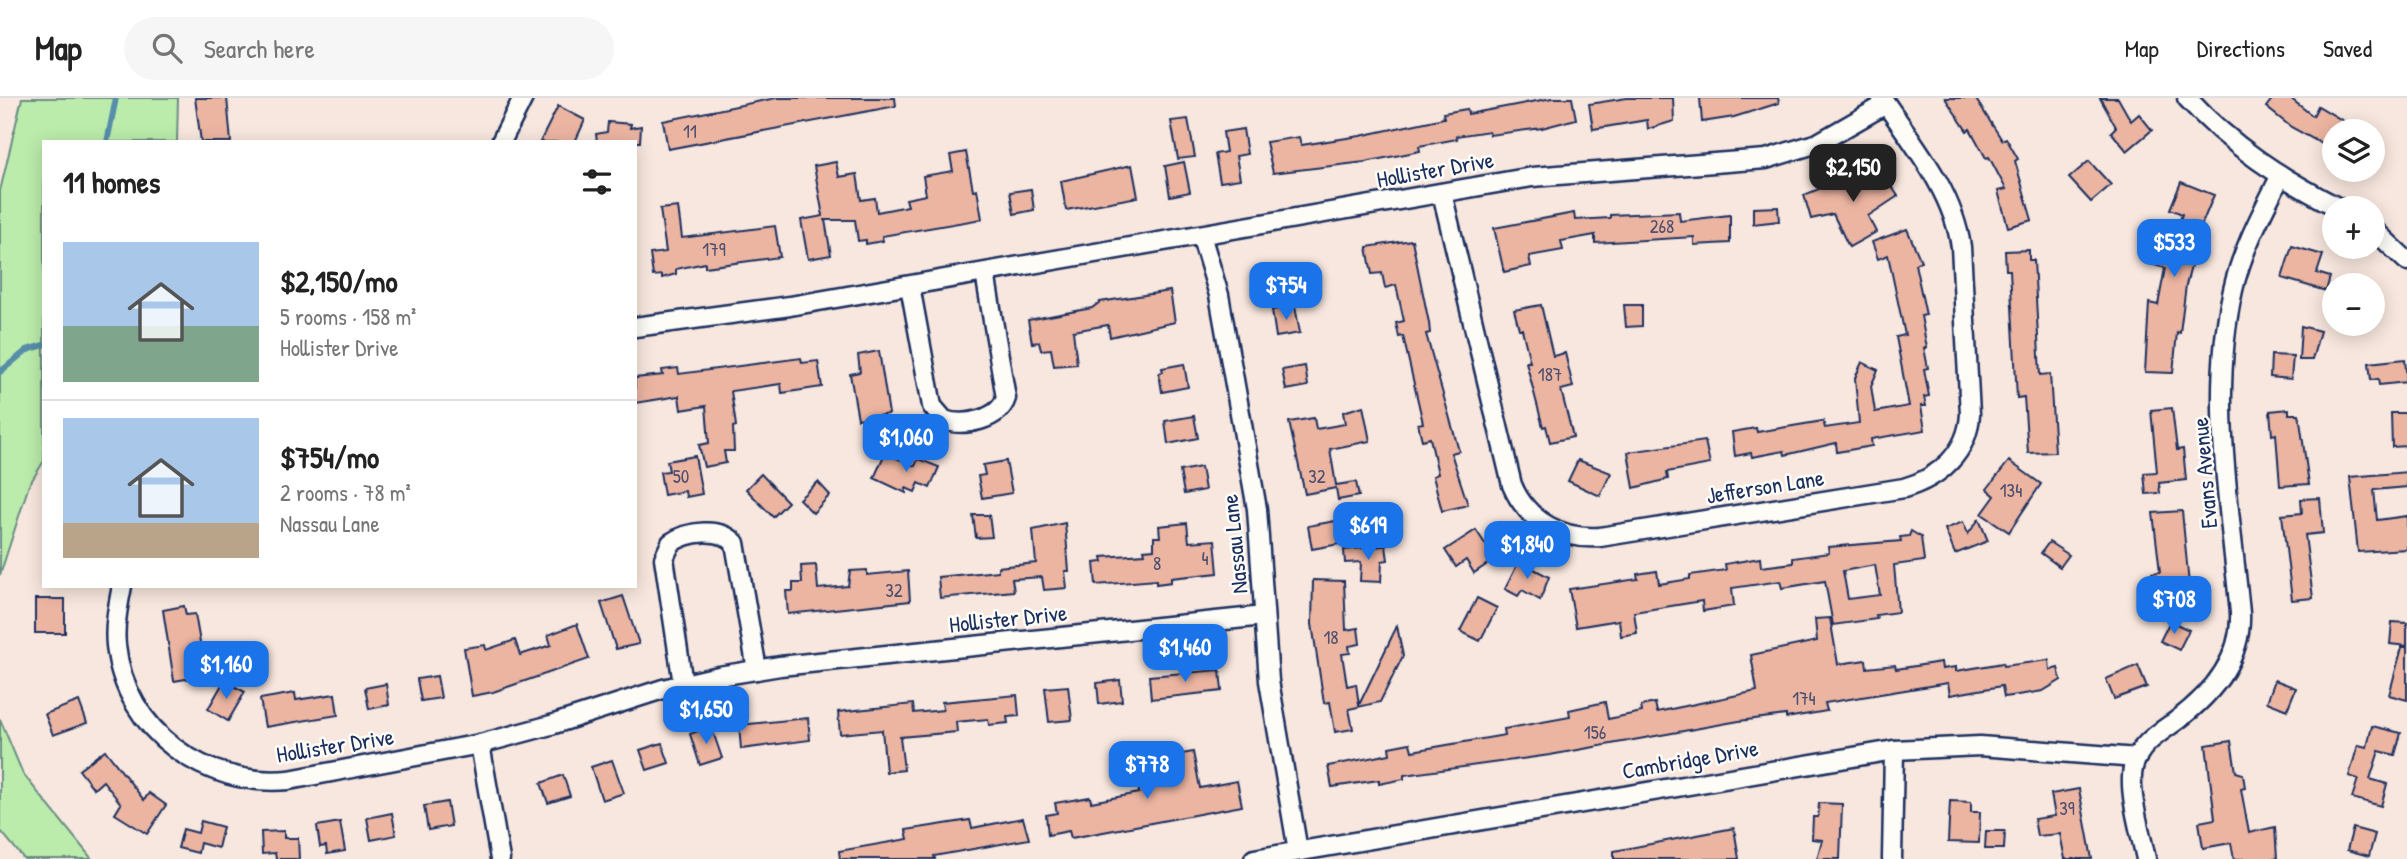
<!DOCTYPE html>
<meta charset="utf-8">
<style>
:root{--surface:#fff;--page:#f6f6f6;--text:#222;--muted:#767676;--line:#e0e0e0;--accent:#1a73e8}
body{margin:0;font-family:"Patrick Hand",sans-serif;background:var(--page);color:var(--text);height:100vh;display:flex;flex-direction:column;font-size:26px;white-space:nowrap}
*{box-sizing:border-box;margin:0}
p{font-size:23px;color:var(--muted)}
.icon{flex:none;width:38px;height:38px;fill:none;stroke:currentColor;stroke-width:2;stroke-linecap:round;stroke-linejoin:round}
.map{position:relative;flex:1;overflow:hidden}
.drawer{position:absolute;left:42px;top:42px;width:595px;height:448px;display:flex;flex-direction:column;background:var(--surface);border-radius:0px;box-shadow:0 4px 18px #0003}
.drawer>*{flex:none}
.buttons{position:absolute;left:2322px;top:21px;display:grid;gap:14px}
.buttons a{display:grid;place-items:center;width:63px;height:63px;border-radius:50%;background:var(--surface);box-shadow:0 4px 18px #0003;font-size:35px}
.price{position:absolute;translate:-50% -60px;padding:0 16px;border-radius:14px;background:var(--accent);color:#fff;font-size:23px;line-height:46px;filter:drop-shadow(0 2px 4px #0008)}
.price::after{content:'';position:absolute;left:50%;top:42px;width:21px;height:16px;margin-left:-10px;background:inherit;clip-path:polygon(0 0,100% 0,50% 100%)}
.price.active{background:#222;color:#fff}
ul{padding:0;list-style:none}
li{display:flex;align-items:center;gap:21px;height:175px;padding:0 21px}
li+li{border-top:2px solid var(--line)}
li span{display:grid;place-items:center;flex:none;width:196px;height:140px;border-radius:0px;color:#555}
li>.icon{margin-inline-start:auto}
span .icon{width:84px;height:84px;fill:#fffc;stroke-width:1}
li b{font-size:30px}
h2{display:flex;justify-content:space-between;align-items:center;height:84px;padding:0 21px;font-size:30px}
header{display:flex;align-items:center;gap:42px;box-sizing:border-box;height:98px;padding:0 35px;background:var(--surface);border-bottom:2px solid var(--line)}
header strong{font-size:33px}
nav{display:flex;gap:38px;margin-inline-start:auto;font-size:24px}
.search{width:490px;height:63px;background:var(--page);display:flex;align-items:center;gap:18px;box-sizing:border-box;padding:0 24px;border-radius:38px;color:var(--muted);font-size:26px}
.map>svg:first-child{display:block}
.green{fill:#bbecab;stroke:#6b8e84;stroke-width:2}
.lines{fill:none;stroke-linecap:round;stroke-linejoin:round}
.stream{stroke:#578eaa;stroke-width:6}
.building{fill:#ecb5a2;stroke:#1b2f5e;stroke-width:2;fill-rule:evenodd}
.minor-casing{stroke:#1b2f5e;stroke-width:23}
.minor{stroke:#fdfcf7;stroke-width:18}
.labels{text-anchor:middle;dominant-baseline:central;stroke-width:5;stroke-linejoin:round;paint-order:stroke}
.number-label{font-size:19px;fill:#4f506f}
.street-label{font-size:23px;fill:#1b2f5e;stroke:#fdfcf7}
</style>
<header>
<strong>Map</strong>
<div class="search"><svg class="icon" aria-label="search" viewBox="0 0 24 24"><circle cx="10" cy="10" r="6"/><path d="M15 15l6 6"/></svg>Search here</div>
<nav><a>Map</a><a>Directions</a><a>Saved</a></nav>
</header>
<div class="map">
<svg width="2407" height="761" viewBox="0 0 2407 761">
<rect width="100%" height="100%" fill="#f8e7de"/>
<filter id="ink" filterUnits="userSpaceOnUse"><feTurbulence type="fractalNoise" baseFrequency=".0143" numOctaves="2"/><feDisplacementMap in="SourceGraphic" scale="14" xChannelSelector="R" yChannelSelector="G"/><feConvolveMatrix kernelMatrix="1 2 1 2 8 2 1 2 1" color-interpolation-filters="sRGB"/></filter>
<g filter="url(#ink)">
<g class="green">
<path d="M22,0H178L177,44H44V363L29,387L0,477V93Z"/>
<path d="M0,621L23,676L92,761H24L0,732Z"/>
</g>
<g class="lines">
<g class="stream">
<path d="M107,44L116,0"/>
<path d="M0,274L27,252L44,247"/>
</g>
</g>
<g class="building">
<path d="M195,0H227L231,44H201Z"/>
<path d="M776,0H895L896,8L668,51L663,23Z"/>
<path d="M1552,0H1572L1576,21L1542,30L1490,37L1489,33L1456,38L1457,41L1419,48L1420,53L1365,64L1273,75L1266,44L1299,39L1301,47L1360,38L1444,20L1443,15L1467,11L1468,16Z"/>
<path d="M1627,0H1673L1674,23L1648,31L1647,22L1593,31L1589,6Z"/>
<path d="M1700,0H1778L1779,5L1734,19L1702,24Z"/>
<path d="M1945,0H1975L2002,42L2006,40L2018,61L2015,63L2032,122L2008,129L1998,93L2006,91L1989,59L1986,60L1970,31L1967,33Z"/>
<path d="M2100,0H2118L2131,23L2139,16L2152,32L2127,53L2111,34L2116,29Z"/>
<path d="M2273,0H2290L2313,18L2318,8L2360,33H2330L2322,46L2291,29L2266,9Z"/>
<path d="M558,8L585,22L575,44H540Z"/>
<path d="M1188,21L1195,59L1178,61L1171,23Z"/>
<path d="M608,24L631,26L630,30L641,28L640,44H597L596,36L607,34Z"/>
<path d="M1243,31L1247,56L1236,58L1240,81L1220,84L1215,56L1226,54L1223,34Z"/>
<path d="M966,54L973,92L977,91L982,121L882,138L883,143L866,146V142L858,143L855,122H825L831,157L808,161L801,122L823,118L814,68L836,64L839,79L857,76L861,102L875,100L877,114L908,108L906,101L926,97L923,78L953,73L950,57Z"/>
<path d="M2089,63L2111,87L2091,104L2069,80Z"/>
<path d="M1184,64L1190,94L1170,98L1165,68Z"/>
<path d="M1132,67L1138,99L1066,112L1061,83Z"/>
<path d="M1877,67L1898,98L1868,118L1876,134L1849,149L1833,116L1811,121L1804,97L1836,84L1838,91Z"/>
<path d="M2181,84L2214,97L2194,145L2195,154L2186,187L2180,235L2177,234L2173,275L2145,274L2149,205L2158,207L2165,170L2148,165L2155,145L2171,150L2182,116L2170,111Z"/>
<path d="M1031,91L1034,112L1014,116L1010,94Z"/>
<path d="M678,109L682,140L775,128L780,159L705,169V165L676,171V176L662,180V177L653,178L650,156L666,154L660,111Z"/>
<path d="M1778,109L1779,123L1753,126V110Z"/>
<path d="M1679,114L1680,123L1730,117V145L1694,147V139L1595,145V137L1561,143L1563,152L1529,158L1531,168L1504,174L1494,130L1574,115L1575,122L1610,120V117Z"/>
<path d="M1907,131L1921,163L1915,166L1926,217L1921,218L1927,250H1924L1928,270L1924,271L1929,298L1924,299L1926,308H1921L1925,332L1871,341L1872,348L1837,354L1836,345L1785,357L1784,353L1752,359L1751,355L1735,358L1732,334L1756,330L1757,334L1823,323L1825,330L1859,325L1855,280L1862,264L1878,272L1871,288L1875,314L1909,308L1896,239L1905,237L1888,157L1878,161L1872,144Z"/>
<path d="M1412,142L1429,225L1430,235L1426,236L1459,353L1451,355L1468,407L1442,413L1433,378L1438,376L1430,340L1422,342L1418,326L1423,325L1403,238L1399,239L1396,225L1404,223L1396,187L1385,190L1382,175L1372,176L1367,149Z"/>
<path d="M2292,148L2323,157L2317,175L2330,179L2326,193L2282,180Z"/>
<path d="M2029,152V162H2034L2040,277L2050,276L2055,354L2028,355L2024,299L2017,300L2010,172H2006L2005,153Z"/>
<path d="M1170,193L1175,224L1110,239L1108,227L1073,233L1077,266L1054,268L1051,251L1041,252L1039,244L1032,245L1028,222L1092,210L1100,204Z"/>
<path d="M1541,207L1553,258L1565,255L1573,289L1561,292L1573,339L1550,344L1546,328L1543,329L1526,264H1530L1522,231H1519L1514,212Z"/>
<path d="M1624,207H1642V228L1626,229Z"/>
<path d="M1295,208L1300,235L1276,239L1272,212Z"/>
<path d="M2301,228L2320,233L2312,262H2299Z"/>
<path d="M879,253L889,316L858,321L850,276L860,274L858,257Z"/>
<path d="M2271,257L2293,258L2291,281L2270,279Z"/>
<path d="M801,260L802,265L818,263L822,289L782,295L781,286L731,293L736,328L733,329L734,353H724L726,365L704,369L699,347L709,345L706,308L681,312L679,298L635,305V280L663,277L662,272L678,270L679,276Z"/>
<path d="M2405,261L2407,284L2379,287L2378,281L2371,282L2369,265Z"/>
<path d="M1184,266L1188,289L1162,294L1159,275L1163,274L1162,270Z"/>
<path d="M1305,268L1308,288L1286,292L1282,272Z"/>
<path d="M1363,308L1370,343L1330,351L1336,387L1356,384L1359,398L1338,402L1336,390L1305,396L1289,324L1314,320L1316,331L1345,326L1343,314Z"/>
<path d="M2172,310L2177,352L2183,351L2186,382L2159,385L2160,395L2146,396L2144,375L2157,374L2151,312Z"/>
<path d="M2289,311V316H2299L2309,386L2280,388L2276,336L2272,337L2270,313Z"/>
<path d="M2391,315H2407V348L2392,349Z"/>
<path d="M1194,318L1198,340L1168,346L1165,323Z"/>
<path d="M1705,343L1710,366L1667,374L1668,381L1634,390L1628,354Z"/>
<path d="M885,355L915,368L918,361L939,369L930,390L919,385L915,394L906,390V395L874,380Z"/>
<path d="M695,358L702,396L686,399L685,393L664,397L660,374L669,373L667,363Z"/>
<path d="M1578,362L1611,375L1600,398L1568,383Z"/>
<path d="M1006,363L1012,395L982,400L978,378L985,377L983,367Z"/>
<path d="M2009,363L2041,386L2009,434L1982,416L1995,398L1987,391Z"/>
<path d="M1201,369L1205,392L1184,396L1180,373Z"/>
<path d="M2407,374V389L2374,392L2377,422L2407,418V451L2358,454L2350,379Z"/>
<path d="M761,376L788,404L773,419L746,391Z"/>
<path d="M818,384L830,397L813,415L799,401Z"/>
<path d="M2320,400L2323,435L2305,437L2313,500L2292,502L2282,417L2302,415L2301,401Z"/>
<path d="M2182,413L2189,487L2153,491L2152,475L2160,474L2153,415Z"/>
<path d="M973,417H989L992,439L976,440Z"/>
<path d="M1979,421L1988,443L1955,456L1945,431L1963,424L1968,436Z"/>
<path d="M1341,422L1345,445L1312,451L1308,428Z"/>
<path d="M1065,425L1069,473H1065L1067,490L1044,492L1042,479L1012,481L1014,493L940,500L938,479L998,473V469L1036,465L1033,432Z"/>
<path d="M1187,425L1189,444L1215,442L1218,475L1171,480V484L1156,486V482L1096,487L1094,465L1103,464L1102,459L1145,456L1144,452L1154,451V439H1160L1159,428Z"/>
<path d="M1476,432L1495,461L1474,475L1466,462L1456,469L1445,452Z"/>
<path d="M1911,433L1921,439L1924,463L1894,467L1898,514L1876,517L1877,521L1833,527L1825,483L1782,490L1780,483L1732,490L1734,508L1703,513L1702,503L1634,514L1637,535L1621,538L1619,522L1576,529L1569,491L1638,481L1637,476L1657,473L1659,486L1690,481V477L1726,472L1725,466L1760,460L1761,469L1793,465V460L1829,455L1828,449L1901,443L1900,439L1909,438ZM1875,467L1880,497L1848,501L1843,473Z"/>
<path d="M2049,444L2069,457L2060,469L2041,455Z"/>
<path d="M1382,448H1386L1388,462L1382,463L1381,484L1360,483L1361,464L1345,465L1344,452Z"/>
<path d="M1519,463L1549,479L1540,502L1522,492L1518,498L1505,491Z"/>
<path d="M816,467L818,491L848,488L850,473L867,472V477L908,473L910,503L788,516L786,493H793V485H802L801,468Z"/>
<path d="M1313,482L1344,483L1346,532L1358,530L1360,546L1349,548L1350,555L1342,556L1347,588L1356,586L1359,607L1397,528L1403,558L1380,604L1349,611L1353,631L1335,634L1330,604L1324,605L1312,526Z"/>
<path d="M623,498L639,546L616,551L601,505Z"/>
<path d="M1477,500L1497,510L1480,543L1460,533Z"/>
<rect x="35" y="501" width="30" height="34"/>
<path d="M184,508L186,517L195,516L201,550L215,548L220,575L174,583L163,512Z"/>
<path d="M1830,520L1838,566L1866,562L1867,570L1895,567L1896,571L1941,564L1942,571L1956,569V573L2003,565L2004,568L2049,562L2050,572L2058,570L2061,582L2043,593L2004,599L2002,588L1950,597L1948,585L1825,605L1827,613L1786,620V617L1739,623L1550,657L1404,677V681L1379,686V682L1332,689L1328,668L1390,656L1389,649L1410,645L1412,653L1505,637L1504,631L1570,619L1569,612L1605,604L1608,621L1642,614L1641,608L1655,605L1657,614L1757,593L1751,557L1817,543L1815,521Z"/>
<path d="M2170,523L2189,532L2179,552L2160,543Z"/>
<path d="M2392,524L2407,525V548L2390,546Z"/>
<path d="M577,526L589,561L493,594L472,598L464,550L485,547L486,552L515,542L520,557L551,547L548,537Z"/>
<path d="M2402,549H2407V602L2389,597Z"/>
<path d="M2138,567L2147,589L2114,601L2106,581Z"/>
<path d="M1220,572L1222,593L1151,601L1149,578Z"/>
<path d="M437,578L441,600L421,603L417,581Z"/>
<path d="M1120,582L1122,603L1099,606L1097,585Z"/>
<path d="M2275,582L2296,590L2287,612L2267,604Z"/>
<path d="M224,583L245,594L228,623L208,611Z"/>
<path d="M386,586L389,607L369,611L365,590Z"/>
<path d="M1068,588L1072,622L1049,624L1045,590Z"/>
<path d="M295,595L296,602L335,596L338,617L265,629L260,601Z"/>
<path d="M1017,597L1019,618L1007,619L1008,625L989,627L988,621L956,624L957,634L900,639L904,672L886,674L882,632L840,636L838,614L913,606L914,615L943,612L942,604Z"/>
<path d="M79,603L87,625L53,637L45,616Z"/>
<path d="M808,620L810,642L741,651L739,627Z"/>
<path d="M711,628L722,660L700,667L690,636Z"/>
<path d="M2372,628L2401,635L2395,657L2379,653L2370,681L2387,686L2381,708L2352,700L2358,681L2349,678L2358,647L2367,649Z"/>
<path d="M2231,643L2236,674L2243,676L2245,690L2241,691L2249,735L2275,729L2277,761H2234L2231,745L2203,750L2199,724L2215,721L2206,647Z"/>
<path d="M662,645L669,665L647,672L640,652Z"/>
<path d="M105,652L144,702L149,695L166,707L147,736L115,716L121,706L103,683L94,691L79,672Z"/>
<path d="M1193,654L1200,690L1237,683L1242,708L1071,740L1069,733L1048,737L1046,717L1057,715L1055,705L1090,699L1091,704L1139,695L1138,670L1173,664L1172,658Z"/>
<path d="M612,662L624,695L602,702L591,669Z"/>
<path d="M563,677L570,698L548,705L541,685Z"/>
<path d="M2079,691L2092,761H2065L2060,736L2037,738L2034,721L2055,718L2051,696Z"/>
<path d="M1950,703L1971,704V714H1980L1979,745L1948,744Z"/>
<path d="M447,704L451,728L428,732L424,708Z"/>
<path d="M1819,705L1842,706L1840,761H1817L1822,742L1812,741L1813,719H1818Z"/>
<path d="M392,715L396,737L371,742L367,720Z"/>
<path d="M1023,720L1029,741L934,758L935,761H840L839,753L908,741L906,732L970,722L972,730Z"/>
<path d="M201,723L223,729L218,750L200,745L198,755L178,750L183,731L198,735Z"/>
<path d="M340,724L345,753L327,756L326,748L320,749L317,728Z"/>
<path d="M1734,730L1739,761H1614V753Z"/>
<path d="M2353,730L2375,736L2369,758L2347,752Z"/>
<path d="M284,733V740H298L299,761H276L275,755L262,756L261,734Z"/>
<path d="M1986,733H2005L2004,751H1985Z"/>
</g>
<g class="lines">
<g class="minor-casing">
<g id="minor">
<path d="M2187,0C2232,49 2281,80 2339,110"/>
<path d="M501,44L523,0"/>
<path d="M1442,95L1512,387C1527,423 1562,442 1600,439L1904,390C1939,380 1968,355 1970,316L1961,149C1953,93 1913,46 1882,0"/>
<path d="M2373,131L2407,163"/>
<path d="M1201,137L1219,197L1257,411L1269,583L1298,753"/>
<path d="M910,188L932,308L944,322C964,329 999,322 1006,300L985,175"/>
<path d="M635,229L790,208L1532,79L1766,61L1818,45L1886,6"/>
<path d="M122,488C118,508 114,528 116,547C125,634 206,690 289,682L480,646L551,627L663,591L719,578L780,568L1264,518"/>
<path d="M683,586L664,460L671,445C688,433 720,429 735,445L757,572"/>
<path d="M480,646L500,761"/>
<path d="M1254,761L1894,652L1980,648L2137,660"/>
<path d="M1892,761L1894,652"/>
<path d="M2146,761C2141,736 2128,694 2133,670C2138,647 2159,635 2176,623C2211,597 2242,561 2240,515C2230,409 2209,297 2233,192C2242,152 2262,115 2280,79"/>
</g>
</g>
<use href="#minor" class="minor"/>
</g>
</g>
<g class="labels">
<g class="number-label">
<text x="690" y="33">11</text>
<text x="1662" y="128">268</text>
<text x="714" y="151">179</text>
<text x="1550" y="276">187</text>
<text x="681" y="378">50</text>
<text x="1317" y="378">32</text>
<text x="2011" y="392">134</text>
<text x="1205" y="460">4</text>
<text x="1157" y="465">8</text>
<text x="894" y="492">32</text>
<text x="1331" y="539">18</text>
<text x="1804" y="600">174</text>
<text x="1595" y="634">156</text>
<text x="2067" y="710">39</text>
</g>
<g class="street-label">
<text transform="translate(1435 71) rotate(-10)">Hollister Drive</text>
<text transform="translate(2204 375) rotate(-95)">Evans Avenue</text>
<text transform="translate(1765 388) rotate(-9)">Jefferson Lane</text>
<text transform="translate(1234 446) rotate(-96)">Nassau Lane</text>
<text transform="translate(1008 520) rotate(-6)">Hollister Drive</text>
<text transform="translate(335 647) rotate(-9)">Hollister Drive</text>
<text transform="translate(1690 661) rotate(-10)">Cambridge Drive</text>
</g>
</g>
</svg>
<div class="buttons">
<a><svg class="icon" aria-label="layers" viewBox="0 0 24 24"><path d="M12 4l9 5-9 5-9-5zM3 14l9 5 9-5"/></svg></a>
<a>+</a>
<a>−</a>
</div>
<b class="price active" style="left:1853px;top:106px">$2,150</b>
<b class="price" style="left:2174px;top:181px">$533</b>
<b class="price" style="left:1286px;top:224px">$754</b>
<b class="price" style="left:906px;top:376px">$1,060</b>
<b class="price" style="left:1368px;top:464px">$619</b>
<b class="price" style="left:1527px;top:483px">$1,840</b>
<b class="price" style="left:2174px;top:538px">$708</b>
<b class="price" style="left:1185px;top:586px">$1,460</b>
<b class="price" style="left:226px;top:603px">$1,160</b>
<b class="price" style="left:706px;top:648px">$1,650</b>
<b class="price" style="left:1147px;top:703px">$778</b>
<section class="drawer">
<h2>11 homes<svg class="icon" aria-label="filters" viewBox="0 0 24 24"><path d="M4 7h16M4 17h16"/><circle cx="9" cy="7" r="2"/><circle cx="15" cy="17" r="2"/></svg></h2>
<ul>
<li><span style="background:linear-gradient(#a9c7e8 60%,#7fa58c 0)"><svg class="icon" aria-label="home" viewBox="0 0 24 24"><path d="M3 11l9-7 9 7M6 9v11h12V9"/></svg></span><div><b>$2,150/mo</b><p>5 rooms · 158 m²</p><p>Hollister Drive</p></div></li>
<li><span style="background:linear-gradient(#a9c7e8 75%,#b9a48a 0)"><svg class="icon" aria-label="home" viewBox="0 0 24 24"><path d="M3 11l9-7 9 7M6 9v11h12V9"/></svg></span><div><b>$754/mo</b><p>2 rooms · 78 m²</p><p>Nassau Lane</p></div></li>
</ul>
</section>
</div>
